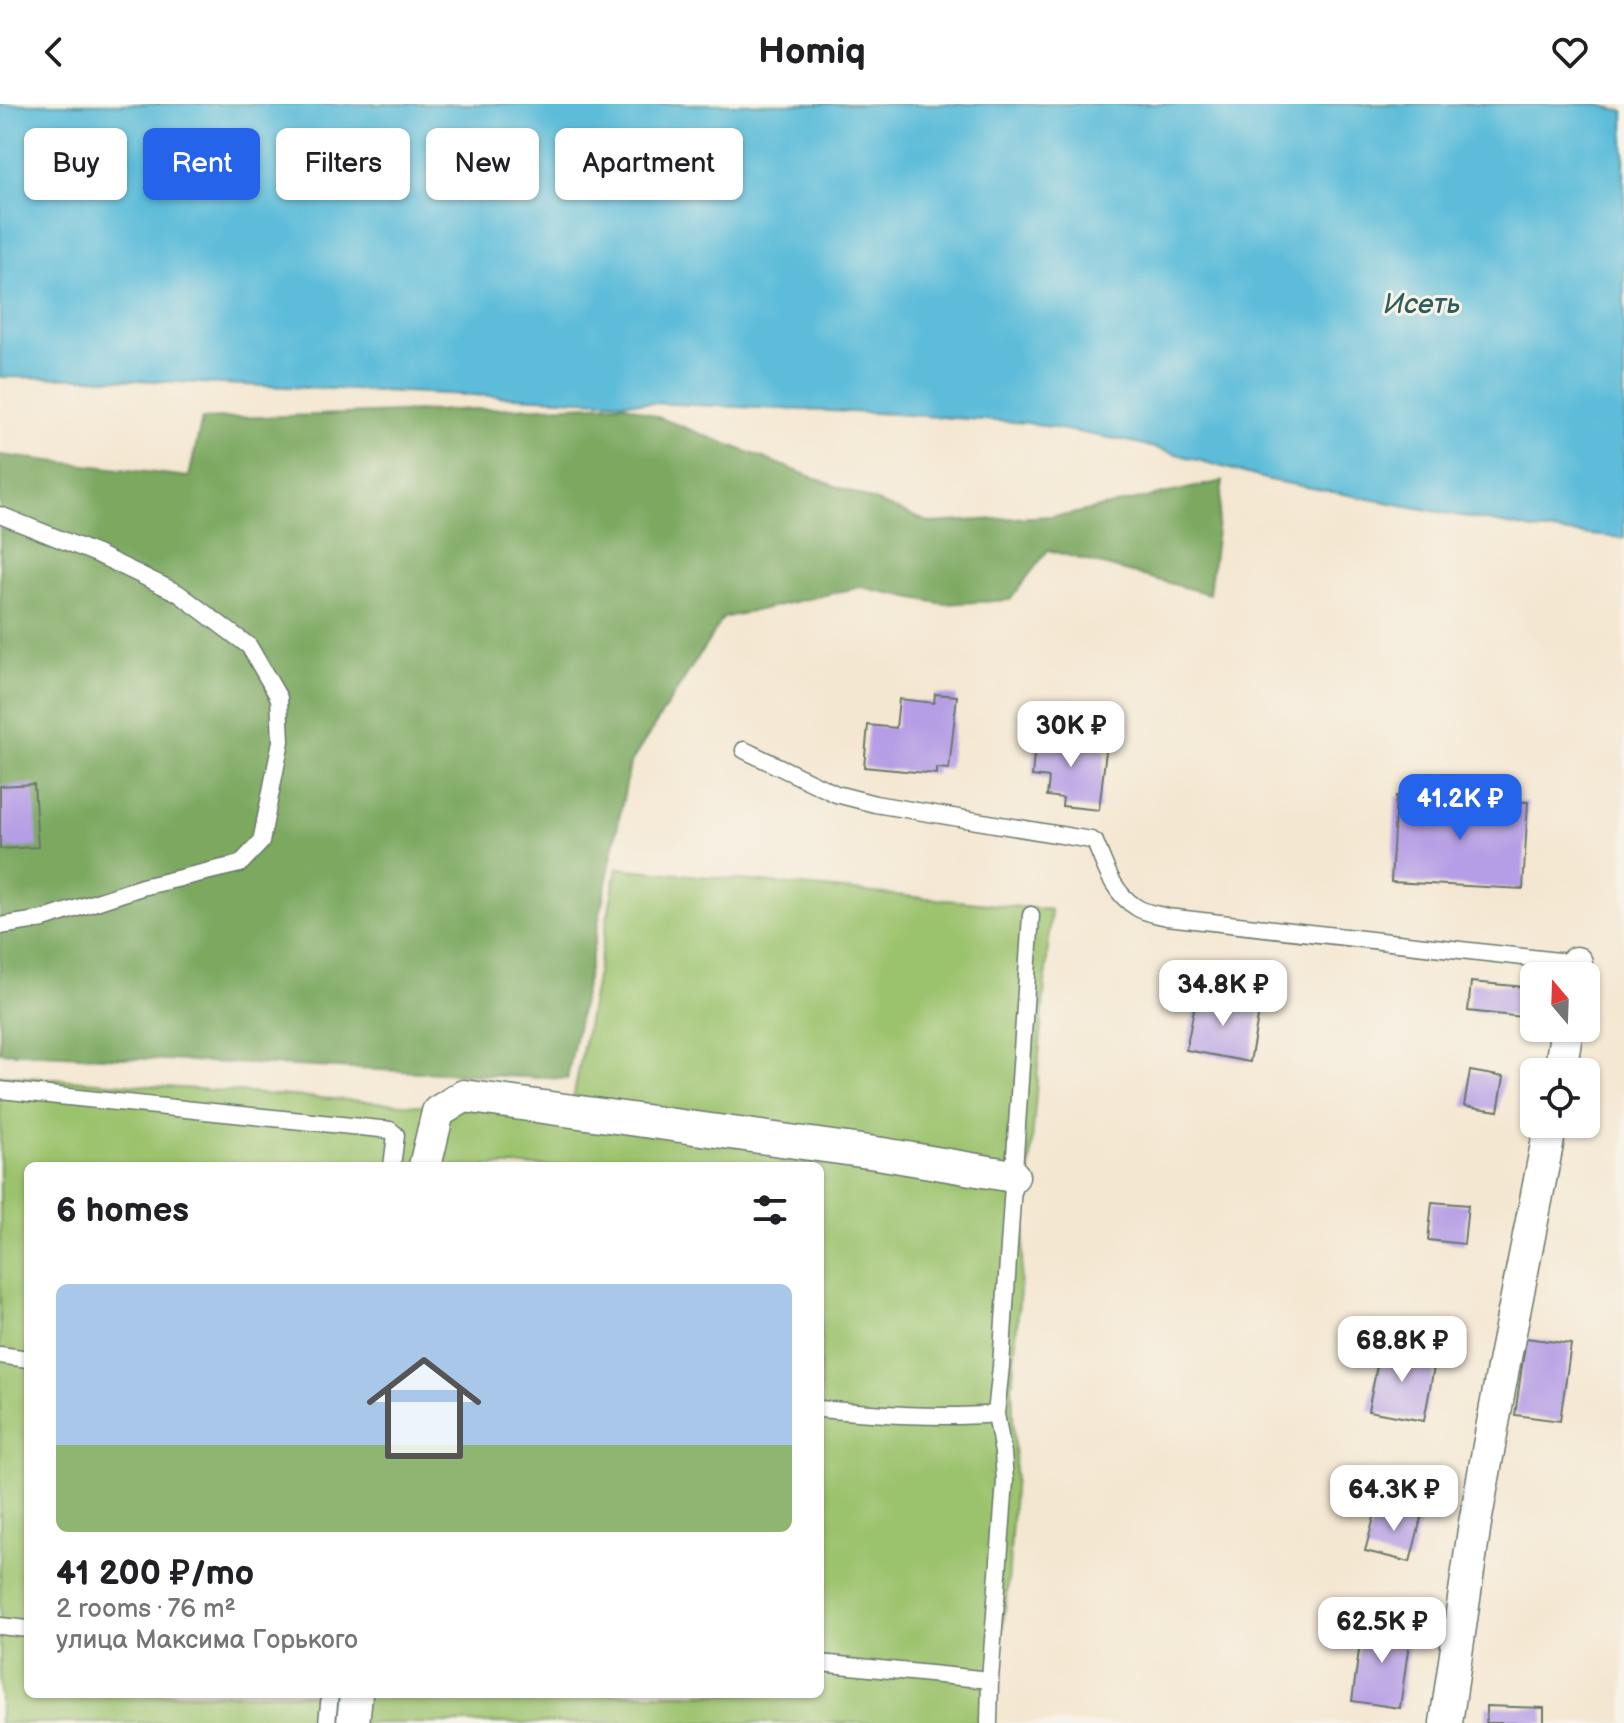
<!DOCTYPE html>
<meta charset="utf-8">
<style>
:root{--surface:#fff;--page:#f6f6f6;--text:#202124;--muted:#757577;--accent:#2563eb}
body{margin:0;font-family:"Balsamiq Sans",sans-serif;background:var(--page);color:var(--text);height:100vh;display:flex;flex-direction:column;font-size:30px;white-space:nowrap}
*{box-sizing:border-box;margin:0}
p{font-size:26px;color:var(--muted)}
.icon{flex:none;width:44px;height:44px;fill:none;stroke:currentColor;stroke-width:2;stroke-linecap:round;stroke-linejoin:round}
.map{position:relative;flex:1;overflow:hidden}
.side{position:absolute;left:24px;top:1058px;width:800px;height:536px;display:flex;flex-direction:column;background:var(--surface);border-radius:12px;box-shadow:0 2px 6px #0004}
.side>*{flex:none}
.hud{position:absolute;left:24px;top:24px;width:800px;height:72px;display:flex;gap:16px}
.needle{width:52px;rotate:341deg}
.tools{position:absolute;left:1520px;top:858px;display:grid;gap:16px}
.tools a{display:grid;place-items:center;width:80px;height:80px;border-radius:12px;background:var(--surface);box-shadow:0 2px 6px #0004;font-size:40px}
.price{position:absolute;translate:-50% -68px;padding:0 18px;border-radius:16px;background:#fff;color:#222;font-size:26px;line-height:52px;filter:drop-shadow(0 2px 4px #0008)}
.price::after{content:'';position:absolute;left:50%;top:48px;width:24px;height:18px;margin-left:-12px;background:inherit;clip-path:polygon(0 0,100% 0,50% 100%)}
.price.current{background:var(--accent);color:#fff}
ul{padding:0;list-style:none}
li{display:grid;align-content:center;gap:16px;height:424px;padding:0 32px}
li span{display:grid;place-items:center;height:248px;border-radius:12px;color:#555}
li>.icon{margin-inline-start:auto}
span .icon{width:144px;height:144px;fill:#fffc;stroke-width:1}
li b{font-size:34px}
h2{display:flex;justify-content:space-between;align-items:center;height:96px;padding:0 32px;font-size:34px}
.chip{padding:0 28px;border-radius:12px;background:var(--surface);box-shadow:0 2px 6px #0004;font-size:28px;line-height:72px}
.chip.current{background:var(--accent);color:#fff}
header{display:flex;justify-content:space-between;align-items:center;height:104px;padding:0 32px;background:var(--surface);font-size:36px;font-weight:700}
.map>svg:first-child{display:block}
.green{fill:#9bc26d;stroke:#5d8050;stroke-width:2;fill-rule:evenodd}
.forest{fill:#7ca860;stroke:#4e724a;stroke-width:2}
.water{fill:#5bbcd9;stroke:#3d7c86;stroke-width:2}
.building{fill:#b59ee5}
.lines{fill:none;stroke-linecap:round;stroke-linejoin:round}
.service-casing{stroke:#6a786b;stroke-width:19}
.minor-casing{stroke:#6a786b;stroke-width:35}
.service{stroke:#fff;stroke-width:16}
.minor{stroke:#fff;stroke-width:32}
.labels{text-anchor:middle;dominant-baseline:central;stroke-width:6;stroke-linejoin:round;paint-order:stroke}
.water-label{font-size:28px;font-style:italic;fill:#2e5d5d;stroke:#f7f3e8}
</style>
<header><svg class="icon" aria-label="back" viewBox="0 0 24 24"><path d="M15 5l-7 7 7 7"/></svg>Homiq<svg class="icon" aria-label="heart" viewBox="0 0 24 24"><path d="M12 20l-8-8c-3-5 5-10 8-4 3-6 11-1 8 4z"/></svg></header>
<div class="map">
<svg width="1624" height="1619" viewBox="0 0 1624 1619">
<rect width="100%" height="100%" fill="#f7f3e8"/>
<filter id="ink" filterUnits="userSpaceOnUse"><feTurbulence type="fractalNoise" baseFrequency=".0125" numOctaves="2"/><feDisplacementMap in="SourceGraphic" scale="16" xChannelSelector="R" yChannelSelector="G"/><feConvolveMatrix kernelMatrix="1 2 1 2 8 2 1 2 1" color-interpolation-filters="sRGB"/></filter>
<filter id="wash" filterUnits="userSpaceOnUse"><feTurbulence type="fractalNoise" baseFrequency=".006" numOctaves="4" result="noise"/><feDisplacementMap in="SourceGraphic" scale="32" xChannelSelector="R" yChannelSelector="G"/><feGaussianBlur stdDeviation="1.8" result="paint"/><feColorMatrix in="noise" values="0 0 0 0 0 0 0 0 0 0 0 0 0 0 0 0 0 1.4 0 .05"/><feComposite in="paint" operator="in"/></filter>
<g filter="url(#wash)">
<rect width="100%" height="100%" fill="#f4e7d1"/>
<path class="green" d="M617,764L1051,806L1012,1282L1015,1369L1008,1480L990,1619H0V971L570,1012ZM28,1062H820V1590H28Z"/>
<path class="forest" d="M624,300L931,419L1067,411L1223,377L1209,490L1048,446L1010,496L944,500L860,483L723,514L630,660L567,975L0,948V351L189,373L202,315Z"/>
<path class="water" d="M0,0H1596L1624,7V434L1535,426L1269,376L1137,339L1028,319L896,310L89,274L0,273Z"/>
<g id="blocks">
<g class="building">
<path d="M935,590L957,592L949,665L936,664V670L864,663L868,621L896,624L899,595L934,599Z"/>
<path d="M1036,631L1107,638L1099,706L1062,702L1063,694L1047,692L1049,674L1032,672Z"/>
<path d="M34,680L38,743L0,745V682Z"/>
<path d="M1396,692L1528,698L1523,785L1391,778Z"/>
<path d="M1471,878L1525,883L1522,913L1468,907Z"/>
<path d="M1197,890L1260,902L1250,958L1186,946Z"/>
<path d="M1470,967L1504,973L1498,1007L1464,1002Z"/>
<path d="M1432,1098L1468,1101L1464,1140L1428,1136Z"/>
<path d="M1526,1234L1571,1240L1560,1317L1515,1311Z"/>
<path d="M1381,1242L1436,1252L1424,1317L1368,1307Z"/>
<path d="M1378,1399L1422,1411L1410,1458L1365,1447Z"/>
<path d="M1363,1518L1411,1524L1400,1604L1352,1597Z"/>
<path d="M1486,1602L1544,1604V1619H1486Z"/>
</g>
</g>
</g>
<g filter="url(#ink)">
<use href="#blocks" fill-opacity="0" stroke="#6a786b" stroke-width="2"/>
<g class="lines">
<g class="service-casing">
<g id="service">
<path d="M0,411L97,450L178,489L249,542L279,594L281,637L261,738L240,760L142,783L44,815L0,822"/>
<path d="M744,646L836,690L875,700L1091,736L1095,738C1105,762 1113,789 1136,803C1144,809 1157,810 1167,813L1576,859"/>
<path d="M0,986L390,1026L396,1031L392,1062"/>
<path d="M0,1251L28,1255"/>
<path d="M820,1305C879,1310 938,1315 996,1310"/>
<path d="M0,1522L28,1525"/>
<path d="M820,1559L990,1576"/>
<path d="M327,1619L330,1590"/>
<path d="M989,1619L990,1576L1005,1377L1003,1349L996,1310L1001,1262L1031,811"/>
</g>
</g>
<g class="minor-casing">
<g id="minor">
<path d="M1574,872L1576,859"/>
<path d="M1560,968L1567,924"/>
<path d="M425,1062L438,1008L464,992L883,1050L1013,1072"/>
<path d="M353,1619L356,1590"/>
<path d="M1446,1619L1475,1419L1503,1264L1551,1020"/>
</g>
</g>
<use href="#service" class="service"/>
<use href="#minor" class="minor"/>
</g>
</g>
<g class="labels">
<g class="water-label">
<text x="1422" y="200">Исеть</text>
</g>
</g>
</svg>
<div class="tools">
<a><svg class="needle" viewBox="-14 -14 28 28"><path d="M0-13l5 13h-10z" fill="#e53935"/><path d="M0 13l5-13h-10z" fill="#757577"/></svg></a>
<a><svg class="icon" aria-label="locate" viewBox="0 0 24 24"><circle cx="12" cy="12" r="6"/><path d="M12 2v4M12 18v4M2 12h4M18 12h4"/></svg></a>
</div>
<b class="price" style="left:1071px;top:665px">30K ₽</b>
<b class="price current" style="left:1460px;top:738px">41.2K ₽</b>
<b class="price" style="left:1223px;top:924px">34.8K ₽</b>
<b class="price" style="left:1402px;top:1280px">68.8K ₽</b>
<b class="price" style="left:1394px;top:1429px">64.3K ₽</b>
<b class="price" style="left:1382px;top:1561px">62.5K ₽</b>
<div class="hud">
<a class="chip">Buy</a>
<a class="chip current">Rent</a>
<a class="chip">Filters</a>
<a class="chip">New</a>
<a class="chip">Apartment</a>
</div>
<section class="side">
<h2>6 homes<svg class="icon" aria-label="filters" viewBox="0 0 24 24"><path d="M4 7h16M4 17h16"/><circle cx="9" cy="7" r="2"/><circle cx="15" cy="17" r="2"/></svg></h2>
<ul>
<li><span style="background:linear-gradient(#a9c7e8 65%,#8fb573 0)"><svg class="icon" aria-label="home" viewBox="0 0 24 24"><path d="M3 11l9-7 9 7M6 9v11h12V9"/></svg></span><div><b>41 200 ₽/mo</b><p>2 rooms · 76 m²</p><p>улица Максима Горького</p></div></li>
</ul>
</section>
</div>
